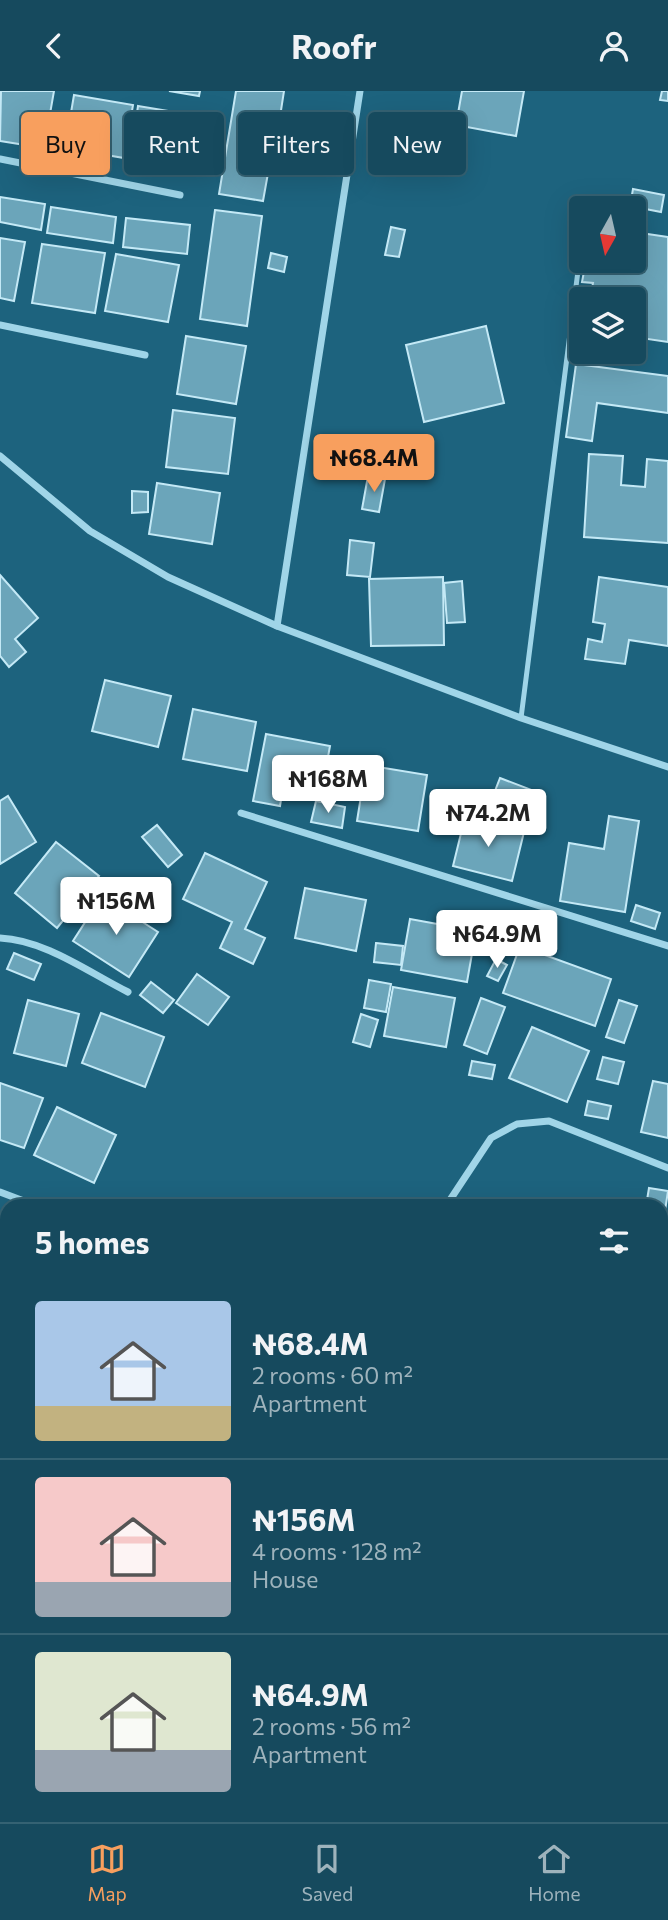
<!DOCTYPE html>
<meta charset="utf-8">
<style>
:root{--surface:#164a5e;--page:#1f5164;--text:#f1f3f6;--muted:#9eb3bc;--line:#356273;--accent:#f89f5e}
body{margin:0;font-family:Commissioner,sans-serif;background:var(--page);color:var(--text);height:100vh;display:flex;flex-direction:column;font-size:26px;white-space:nowrap}
*{box-sizing:border-box;margin:0}
p{font-size:23px;color:var(--muted)}
.icon{flex:none;width:38px;height:38px;fill:none;stroke:currentColor;stroke-width:2;stroke-linecap:round;stroke-linejoin:round}
.map{position:relative;flex:1;overflow:hidden}
.drawer{position:absolute;left:0px;top:1108px;width:668px;height:625px;display:flex;flex-direction:column;background:var(--surface);border-radius:21px 21px 0 0;box-shadow:0 7px 28px #0002,0 0 0 2px var(--line)}
.drawer>*{flex:none}
.guide{position:absolute;left:21px;top:21px;width:626px;height:63px;display:flex;gap:14px}
.needle{width:46px;rotate:188deg}
.buttons{position:absolute;left:569px;top:105px;display:grid;gap:14px}
.buttons a{display:grid;place-items:center;width:77px;height:77px;border-radius:7px;background:var(--surface);box-shadow:0 7px 28px #0002,0 0 0 2px var(--line);font-size:35px}
.price{position:absolute;translate:-50% -60px;padding:0 16px;border-radius:7px;background:#fff;color:#222;font-size:23px;line-height:46px;filter:drop-shadow(0 2px 4px #0008)}
.price::after{content:'';position:absolute;left:50%;top:42px;width:21px;height:16px;margin-left:-10px;background:inherit;clip-path:polygon(0 0,100% 0,50% 100%)}
.price.active{background:var(--accent);color:#111}
ul{padding:0;list-style:none}
li{display:flex;align-items:center;gap:21px;height:175px;padding:0 35px}
li+li{border-top:2px solid var(--line)}
li span{display:grid;place-items:center;flex:none;width:196px;height:140px;border-radius:7px;color:#555}
li>.icon{margin-inline-start:auto}
span .icon{width:84px;height:84px;fill:#fffc;stroke-width:1}
li b{font-size:30px}
h2{display:flex;justify-content:space-between;align-items:center;height:84px;padding:0 35px;font-size:30px}
.chip{padding:0 24px;border-radius:7px;background:var(--surface);box-shadow:0 7px 28px #0002,0 0 0 2px var(--line);font-size:24px;line-height:63px}
.chip.active{background:var(--accent);color:#111}
header{display:flex;justify-content:space-between;align-items:center;height:91px;padding:0 35px;background:var(--surface);font-size:32px;font-weight:700}
.tab-bar{display:flex;justify-content:space-around;align-items:center;height:98px;border-top:2px solid var(--line);background:var(--surface);font-size:19px;color:var(--muted)}
.tab-bar a{display:grid;justify-items:center;gap:4px}
.tab-bar .active{color:var(--accent)}
.map>svg:first-child{display:block}
.building{fill:#6ba5ba;stroke:#c4e9f6;stroke-width:2}
.lines{fill:none;stroke-linecap:round;stroke-linejoin:round}
.service{stroke:#a0d5e8;stroke-width:5}
.minor{stroke:#a0d5e8;stroke-width:7}
.primary{stroke:#e2f5fe;stroke-width:18}
</style>
<header><svg class="icon" aria-label="back" viewBox="0 0 24 24"><path d="M15 5l-7 7 7 7"/></svg>Roofr<svg class="icon" aria-label="person" viewBox="0 0 24 24"><circle cx="12" cy="8" r="4"/><path d="M4 21q1-7 8-7t8 7"/></svg></header>
<div class="map">
<svg width="668" height="1731" viewBox="0 0 668 1731">
<rect width="100%" height="100%" fill="#1d637e"/>
<g class="building">
<path d="M1,0H54L44,57L0,50Z"/>
<path d="M169,0H200L199,5Z"/>
<path d="M236,0H284L273,71H270L263,110L219,103Z"/>
<path d="M462,0H524L516,45L456,34Z"/>
<path d="M662,0H668V10L660,9Z"/>
<path d="M74,4L133,14L124,67L65,57Z"/>
<path d="M138,15L199,25L191,78L130,69Z"/>
<path d="M419,53L420,78L400,79L399,54Z"/>
<path d="M633,98L664,104L661,121L630,115Z"/>
<path d="M0,106L45,113L41,139L0,131Z"/>
<path d="M51,116L116,126L113,152L47,142Z"/>
<path d="M215,119L262,125L247,235L200,228Z"/>
<path d="M126,127L190,134L187,163L123,156Z"/>
<path d="M391,136L405,139L399,166L385,164Z"/>
<path d="M634,141L668,146V251L634,246V208H590L593,192L582,191L586,170H634Z"/>
<path d="M0,147L25,151L14,210L0,207Z"/>
<path d="M42,153L105,162L95,222L32,212Z"/>
<path d="M271,162L287,166L284,181L268,177Z"/>
<path d="M116,163L179,174L168,231L105,220Z"/>
<path d="M486,235L504,312L424,331L406,254Z"/>
<path d="M186,245L246,255L236,313L177,303Z"/>
<path d="M576,273L668,285V322L597,312L592,350L566,346Z"/>
<path d="M173,319L235,327L228,383L166,376Z"/>
<path d="M589,363L623,365L621,394L645,396L647,368L668,370V452L584,446Z"/>
<path d="M368,385L385,388L379,421L362,418Z"/>
<path d="M157,392L220,402L212,453L149,443Z"/>
<path d="M132,400L148,401V421L132,422Z"/>
<path d="M350,449L374,452L370,486L347,484Z"/>
<path d="M0,484L38,527L15,548L26,561L9,576L0,565Z"/>
<path d="M443,486L444,554L371,555L369,488Z"/>
<path d="M599,486L668,496V555L629,549L625,573L585,568L588,548L602,551L605,533L593,531Z"/>
<path d="M462,490L465,531L447,532L444,492Z"/>
<path d="M105,589L171,605L158,656L92,640Z"/>
<path d="M193,618L256,631L247,680L183,668Z"/>
<path d="M266,643L330,655L321,704L283,697L280,715L253,710Z"/>
<path d="M366,674L427,684L418,740L357,730Z"/>
<path d="M500,687L542,703L530,735L488,718Z"/>
<path d="M8,705L36,751L0,773V710Z"/>
<path d="M316,710L345,716L342,737L311,731Z"/>
<path d="M609,725L639,730L625,821L560,810L569,752L604,758Z"/>
<path d="M465,726L524,741L512,790L453,775Z"/>
<path d="M157,734L182,764L168,776L142,746Z"/>
<path d="M56,751L99,785L57,837L15,802Z"/>
<path d="M205,762L267,791L245,838L265,847L253,873L220,857L232,831L183,808Z"/>
<path d="M305,797L366,809L356,860L295,847Z"/>
<path d="M102,805L158,841L129,886L73,850Z"/>
<path d="M636,814L660,822L655,838L631,830Z"/>
<path d="M410,828L476,840L467,891L401,879Z"/>
<path d="M376,852L403,855L401,874L374,871Z"/>
<path d="M520,855L611,888L595,935L503,902Z"/>
<path d="M14,862L41,873L34,889L7,878Z"/>
<path d="M496,868L507,874L498,890L487,885Z"/>
<path d="M197,883L229,906L208,934L176,912Z"/>
<path d="M369,889L391,893L386,921L364,917Z"/>
<path d="M151,891L174,909L163,922L140,904Z"/>
<path d="M393,896L455,907L446,956L384,945Z"/>
<path d="M481,907L505,916L487,963L464,954Z"/>
<path d="M28,909L79,923L66,975L14,962Z"/>
<path d="M619,909L637,915L624,952L606,946Z"/>
<path d="M101,922L164,946L145,996L82,972Z"/>
<path d="M361,923L378,929L370,956L353,951Z"/>
<path d="M532,936L589,960L567,1011L509,987Z"/>
<path d="M603,966L624,971L618,993L597,988Z"/>
<path d="M472,970L495,974L492,988L469,984Z"/>
<path d="M653,990L668,993V1047L641,1041Z"/>
<path d="M0,992L43,1007L24,1057L0,1049Z"/>
<path d="M588,1010L611,1015L608,1028L585,1024Z"/>
<path d="M57,1016L116,1044L94,1092L34,1064Z"/>
<path d="M649,1097L668,1100L665,1120L662,1119V1115H646Z"/>
<path d="M662,1126L668,1127L665,1171L662,1170Z"/>
<path d="M0,1273L7,1279V1346L0,1355Z"/>
<path d="M5,1444L7,1445V1527L0,1525V1465Z"/>
<path d="M662,1453L668,1457V1467L662,1477Z"/>
<path d="M668,1482V1537L662,1534V1496Z"/>
<path d="M662,1669L668,1671V1720L662,1718Z"/>
<path d="M662,1723L668,1726V1731H651L653,1726H662Z"/>
</g>
<g class="lines">
<path class="service" d="M521,627L579,172"/>
<g class="minor">
<path d="M0,68L180,104"/>
<path d="M0,234L145,264"/>
<path d="M0,365L90,440L168,486L277,535L521,627L668,676"/>
<path d="M277,535L360,0"/>
<path d="M241,722L668,855"/>
<path d="M0,847C45,849 88,881 128,901"/>
<path d="M0,1101L37,1115"/>
<path d="M446,1115L491,1047L517,1033L549,1030L668,1077"/>
<path d="M0,1393L7,1395"/>
<path d="M0,1550L7,1552"/>
<path d="M662,1602L668,1604"/>
<path d="M538,1726L553,1731"/>
<path d="M186,1731L188,1726"/>
</g>
<g class="primary">
<path d="M0,1631L7,1633"/>
<path d="M286,1726L302,1731"/>
</g>
</g>
</svg>
<div class="buttons">
<a><svg class="needle" viewBox="-14 -14 28 28"><path d="M0-13l5 13h-10z" fill="#e53935"/><path d="M0 13l5-13h-10z" fill="#9eb3bc"/></svg></a>
<a><svg class="icon" aria-label="layers" viewBox="0 0 24 24"><path d="M12 4l9 5-9 5-9-5zM3 14l9 5 9-5"/></svg></a>
</div>
<b class="price active" style="left:374px;top:403px">₦68.4M</b>
<b class="price" style="left:328px;top:724px">₦168M</b>
<b class="price" style="left:488px;top:758px">₦74.2M</b>
<b class="price" style="left:116px;top:846px">₦156M</b>
<b class="price" style="left:497px;top:879px">₦64.9M</b>
<div class="guide">
<a class="chip active">Buy</a>
<a class="chip">Rent</a>
<a class="chip">Filters</a>
<a class="chip">New</a>
</div>
<section class="drawer">
<h2>5 homes<svg class="icon" aria-label="filters" viewBox="0 0 24 24"><path d="M4 7h16M4 17h16"/><circle cx="9" cy="7" r="2"/><circle cx="15" cy="17" r="2"/></svg></h2>
<ul>
<li><span style="background:linear-gradient(#a9c7e8 75%,#c2b280 0)"><svg class="icon" aria-label="home" viewBox="0 0 24 24"><path d="M3 11l9-7 9 7M6 9v11h12V9"/></svg></span><div><b>₦68.4M</b><p>2 rooms · 60 m²</p><p>Apartment</p></div></li>
<li><span style="background:linear-gradient(#f6c9c9 75%,#9aa5b1 0)"><svg class="icon" aria-label="home" viewBox="0 0 24 24"><path d="M3 11l9-7 9 7M6 9v11h12V9"/></svg></span><div><b>₦156M</b><p>4 rooms · 128 m²</p><p>House</p></div></li>
<li><span style="background:linear-gradient(#dfe7d0 70%,#9aa5b1 0)"><svg class="icon" aria-label="home" viewBox="0 0 24 24"><path d="M3 11l9-7 9 7M6 9v11h12V9"/></svg></span><div><b>₦64.9M</b><p>2 rooms · 56 m²</p><p>Apartment</p></div></li>
</ul>
</section>
</div>
<nav class="tab-bar">
<a class="active"><svg class="icon" aria-label="map" viewBox="0 0 24 24"><path d="M3 6l6-2 6 2 6-2v14l-6 2-6-2-6 2zM9 4v14M15 6v14"/></svg>Map</a>
<a><svg class="icon" aria-label="saved" viewBox="0 0 24 24"><path d="M7 4h10v16l-5-4-5 4z"/></svg>Saved</a>
<a><svg class="icon" aria-label="home" viewBox="0 0 24 24"><path d="M3 11l9-7 9 7M6 9v11h12V9"/></svg>Home</a>
</nav>
